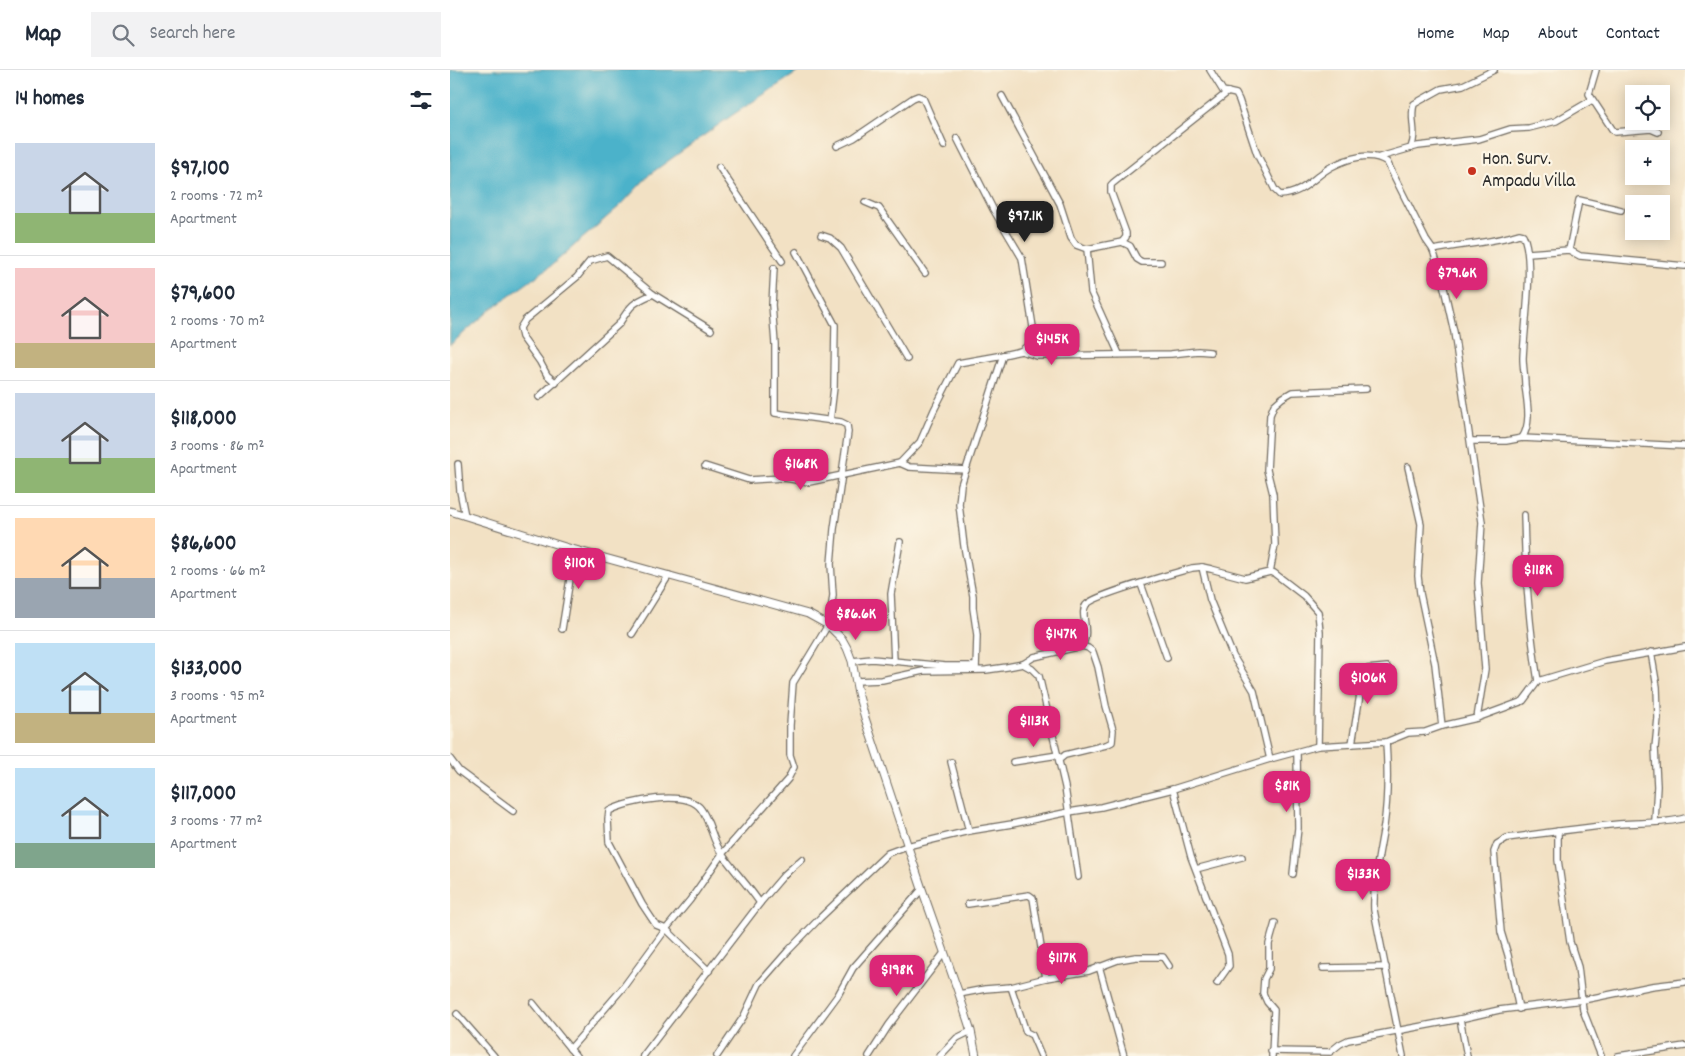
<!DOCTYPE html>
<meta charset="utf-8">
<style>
:root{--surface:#fff;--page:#f2f2f3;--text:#1f2937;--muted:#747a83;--line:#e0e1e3;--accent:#db2777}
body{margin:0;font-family:Dekko,sans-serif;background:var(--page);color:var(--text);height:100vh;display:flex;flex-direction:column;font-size:19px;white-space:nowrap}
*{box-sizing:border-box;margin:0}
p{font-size:16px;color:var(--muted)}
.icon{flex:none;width:28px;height:28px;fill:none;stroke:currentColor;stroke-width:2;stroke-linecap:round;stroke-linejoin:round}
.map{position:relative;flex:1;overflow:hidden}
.details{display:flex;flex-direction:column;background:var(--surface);width:450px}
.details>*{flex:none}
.fabs{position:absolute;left:1175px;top:15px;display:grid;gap:10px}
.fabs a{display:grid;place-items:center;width:45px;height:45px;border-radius:0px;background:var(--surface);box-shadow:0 2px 12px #0003;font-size:25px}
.price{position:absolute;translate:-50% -42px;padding:0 11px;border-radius:10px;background:var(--accent);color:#fff;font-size:16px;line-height:32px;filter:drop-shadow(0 1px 2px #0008)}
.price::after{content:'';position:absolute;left:50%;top:30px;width:15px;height:11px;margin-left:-8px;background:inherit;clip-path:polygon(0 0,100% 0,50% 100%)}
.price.selected{background:#222;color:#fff}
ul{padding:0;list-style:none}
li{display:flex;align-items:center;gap:15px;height:125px;padding:0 15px}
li+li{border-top:1px solid var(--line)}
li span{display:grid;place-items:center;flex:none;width:140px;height:100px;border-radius:0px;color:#555}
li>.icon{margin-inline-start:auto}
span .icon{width:60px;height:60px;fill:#fffc;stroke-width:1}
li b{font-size:21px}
h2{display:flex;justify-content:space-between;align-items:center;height:60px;padding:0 15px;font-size:21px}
header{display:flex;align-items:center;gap:30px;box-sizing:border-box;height:70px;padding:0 25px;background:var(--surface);border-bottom:1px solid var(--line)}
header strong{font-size:24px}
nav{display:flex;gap:28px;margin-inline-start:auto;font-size:18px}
.search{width:350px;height:45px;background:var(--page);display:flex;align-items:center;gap:12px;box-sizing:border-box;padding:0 18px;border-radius:0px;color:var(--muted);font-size:19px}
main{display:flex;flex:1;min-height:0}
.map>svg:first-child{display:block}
.water{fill:#4bb2ca;stroke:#3b6e7a}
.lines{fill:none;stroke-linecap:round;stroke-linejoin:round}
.minor-casing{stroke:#716b61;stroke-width:8}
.tertiary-casing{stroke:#716b61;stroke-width:9}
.minor{stroke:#fff;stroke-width:5.5}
.tertiary{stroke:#fff;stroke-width:7}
.poi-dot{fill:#c8321e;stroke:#fcf5e5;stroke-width:2}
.labels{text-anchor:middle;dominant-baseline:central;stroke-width:4.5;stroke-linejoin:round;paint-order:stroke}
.poi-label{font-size:19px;fill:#2b2b2b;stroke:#fcf5e5;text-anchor:start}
</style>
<header>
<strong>Map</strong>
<div class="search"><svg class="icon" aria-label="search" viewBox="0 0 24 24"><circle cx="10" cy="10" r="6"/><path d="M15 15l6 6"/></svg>Search here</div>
<nav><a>Home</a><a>Map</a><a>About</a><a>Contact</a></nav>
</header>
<main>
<section class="details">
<h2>14 homes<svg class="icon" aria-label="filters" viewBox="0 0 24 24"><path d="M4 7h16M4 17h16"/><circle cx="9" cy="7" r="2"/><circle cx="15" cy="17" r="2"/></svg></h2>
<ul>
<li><span style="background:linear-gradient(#c9d6e8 70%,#8fb573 0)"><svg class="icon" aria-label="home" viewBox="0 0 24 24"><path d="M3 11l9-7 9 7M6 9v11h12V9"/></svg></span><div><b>$97,100</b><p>2 rooms · 72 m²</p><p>Apartment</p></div></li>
<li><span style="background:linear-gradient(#f6c9c9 75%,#c2b280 0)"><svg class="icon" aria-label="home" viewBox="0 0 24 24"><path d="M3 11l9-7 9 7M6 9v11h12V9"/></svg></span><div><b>$79,600</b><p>2 rooms · 70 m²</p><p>Apartment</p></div></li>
<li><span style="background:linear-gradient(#c9d6e8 65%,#8fb573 0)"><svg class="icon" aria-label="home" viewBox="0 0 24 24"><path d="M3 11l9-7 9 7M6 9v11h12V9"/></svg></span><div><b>$118,000</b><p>3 rooms · 86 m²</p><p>Apartment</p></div></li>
<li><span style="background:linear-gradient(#ffd9b3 60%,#9aa5b1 0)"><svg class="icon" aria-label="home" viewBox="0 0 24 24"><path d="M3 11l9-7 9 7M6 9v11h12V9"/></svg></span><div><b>$86,600</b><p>2 rooms · 66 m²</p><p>Apartment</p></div></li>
<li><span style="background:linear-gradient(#bfe0f5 70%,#c2b280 0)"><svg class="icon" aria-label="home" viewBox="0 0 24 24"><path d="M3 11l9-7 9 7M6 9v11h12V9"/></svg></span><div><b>$133,000</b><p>3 rooms · 95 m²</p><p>Apartment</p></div></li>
<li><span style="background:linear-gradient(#bfe0f5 75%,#7fa58c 0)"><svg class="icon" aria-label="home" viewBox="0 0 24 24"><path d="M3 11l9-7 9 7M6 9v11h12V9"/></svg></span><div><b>$117,000</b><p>3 rooms · 77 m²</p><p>Apartment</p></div></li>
</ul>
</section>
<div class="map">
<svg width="1235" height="986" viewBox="0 0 1235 986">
<rect width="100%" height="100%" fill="#fcf5e5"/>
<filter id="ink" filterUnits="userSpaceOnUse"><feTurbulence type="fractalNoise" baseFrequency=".02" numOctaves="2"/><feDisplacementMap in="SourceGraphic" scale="10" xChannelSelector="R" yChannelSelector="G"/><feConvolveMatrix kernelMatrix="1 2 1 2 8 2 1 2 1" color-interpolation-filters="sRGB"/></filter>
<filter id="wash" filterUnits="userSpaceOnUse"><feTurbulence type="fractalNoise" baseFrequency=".0096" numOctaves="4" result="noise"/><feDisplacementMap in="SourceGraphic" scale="20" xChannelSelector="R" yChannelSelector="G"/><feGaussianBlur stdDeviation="1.12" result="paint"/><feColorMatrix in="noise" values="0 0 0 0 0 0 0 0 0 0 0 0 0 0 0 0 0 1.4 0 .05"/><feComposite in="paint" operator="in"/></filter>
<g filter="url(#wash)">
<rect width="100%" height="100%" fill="#f2e1c4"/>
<path class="water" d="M0,0H351L281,46L200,104L172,134L102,195L39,241L0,275Z"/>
</g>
<g filter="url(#ink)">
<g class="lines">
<g class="minor-casing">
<g id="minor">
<path d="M760,0L773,21L786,24L789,30L807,84L825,120L830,125C854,124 863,107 881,97C898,88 921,81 937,92L976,170L983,180L992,209L1004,262L1032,452L1028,513L1035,599L1027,648"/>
<path d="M1146,0L1139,24L1162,59L1165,62L1201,59L1208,62"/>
<path d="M552,26L610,134L621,168L626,175L637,179L672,172L676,167V163L661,122V115L663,113L778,22"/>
<path d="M507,68L543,139L572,188L583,257L582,272L571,281"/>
<path d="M387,76L404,68L463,28L468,26L473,28L494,76"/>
<path d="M961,78L968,76L1029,69L1060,59L1079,58L1106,51L1142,30"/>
<path d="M930,87L961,78C968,59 959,51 964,34L991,19L1013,15L1044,0"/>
<path d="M269,97L332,191"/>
<path d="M415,132L429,138L475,203"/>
<path d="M371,165L380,168L391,178L457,289"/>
<path d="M672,172L680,176L687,189L692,192H711"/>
<path d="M637,179L641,222L669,284"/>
<path d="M983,180C1012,174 1041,173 1069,164L1073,165C1085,189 1074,258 1073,288C1073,297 1075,306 1075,315C1077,332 1082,353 1072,368"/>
<path d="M1119,180L1129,130L1171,140"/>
<path d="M346,182L385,255L384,317L380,351"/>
<path d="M1078,183L1119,180L1130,186L1235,196"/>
<path d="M106,313L97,305L90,292L72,267L70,258L75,250L127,207L140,191L157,186L203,224L261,260"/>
<path d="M89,327L169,254C181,235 182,233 203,224"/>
<path d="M1021,371H1056L1072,368L1235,376"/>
<path d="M450,393L470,372L484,340L508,293L553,285"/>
<path d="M8,394L10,421L15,446"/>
<path d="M255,396L299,410L334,408L359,412L450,393L459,397L516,400"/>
<path d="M958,397L971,454L968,506L970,523L985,594L992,656"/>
<path d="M1074,445C1075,500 1079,556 1088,611"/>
<path d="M752,497L760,530L783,586L804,621L820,689"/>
<path d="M820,502L825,475L823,424L817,400L820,345L824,335L832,328L842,322L916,319"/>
<path d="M691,514L717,588"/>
<path d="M112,559L120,509L121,479"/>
<path d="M182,564L219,505"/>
<path d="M1201,582L1207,617L1208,648L1205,678L1207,716L1205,751"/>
<path d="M402,591L422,589L495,596H525"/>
<path d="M444,592L441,524L450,472"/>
<path d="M573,594L582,599L589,606L615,717L628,807"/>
<path d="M526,600L527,565L523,538V526L514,476L509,434L511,415L553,285L571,281L587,286L721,284L748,281L760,282"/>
<path d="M406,611L432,610L473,601L536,600L557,597L573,594L584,587L632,576C641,560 629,544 636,535C643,525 725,503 742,498L752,497L761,499L795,508L820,502L824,503L854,526L868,542L870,562L868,676"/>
<path d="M936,672C938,701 938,728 934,756C929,785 923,811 924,840L953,986"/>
<path d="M902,674L913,606L917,599L937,597"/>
<path d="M0,689L9,701L63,741"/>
<path d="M609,690L615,685L656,675L662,672L663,660L656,636L648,597L643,582L638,578L632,576"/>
<path d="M501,692L519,761"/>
<path d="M563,692L608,685"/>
<path d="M723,719L741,787L778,884L779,896L767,913"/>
<path d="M1108,761V790L1120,872L1128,897L1133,940L1151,986"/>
<path d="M746,799L792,787"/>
<path d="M843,804L848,758L847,682"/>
<path d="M518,834L579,825L583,828L596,908"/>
<path d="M649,896L674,986"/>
<path d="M873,898L936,897"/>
<path d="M259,901L216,859L206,855L192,834L159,772L158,749L159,741C177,731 237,719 251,739C261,753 262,770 272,784C284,801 298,815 310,833"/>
<path d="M561,917L576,962L582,965L591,986"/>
<path d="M509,924L535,919L561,917L596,908L639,901L668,890L686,887H713L719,896"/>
<path d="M83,933L126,986"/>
<path d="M1069,939L1058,885L1051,862L1044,782L1047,774L1057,768C1094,763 1132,758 1169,754C1191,752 1215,754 1235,748"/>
<path d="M7,944L44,986"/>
<path d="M1010,949L1017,986"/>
<path d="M120,979L172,919L216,859L240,830L272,784L338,709L344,697L340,685V655L343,613L378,555L381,541L383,525L381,494L384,459L398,362L397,355L391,352L325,343V274L322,235L324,198"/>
<path d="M821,981L880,982L890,974L898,970L1010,949L1049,940L1133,930L1202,916L1235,912"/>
<path d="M193,986L310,833L334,805L352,789"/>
<path d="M267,986L294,946L309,914L337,882L370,848L438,783L457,776L519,761L562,754L619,742L651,737L723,719L820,689L868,676L936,672L958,663L975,662L992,656L1027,648L1073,631L1088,611L1155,591L1235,577"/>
<path d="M343,986L388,925L403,898L472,819"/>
<path d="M419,986L439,955L494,883"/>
<path d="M490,986L507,968L521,961"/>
<path d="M822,986L824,940L817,932L813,923L814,909L819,899V874L825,853"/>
<path d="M1168,986L1235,976"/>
</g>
</g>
<g class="tertiary-casing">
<path id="tertiary" d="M0,441L115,477L358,544L378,555L392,569L397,578L402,591L408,623L415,648L472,819L509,924L521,961L526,986"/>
</g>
<use href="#minor" class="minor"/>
<use href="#tertiary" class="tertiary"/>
</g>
</g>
<circle class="poi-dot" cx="1022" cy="101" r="5"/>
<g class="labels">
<g class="poi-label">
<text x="1032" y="90">Hon. Surv.<tspan x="1032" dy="22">Ampadu Villa</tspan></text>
</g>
</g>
</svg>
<div class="fabs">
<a><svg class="icon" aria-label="locate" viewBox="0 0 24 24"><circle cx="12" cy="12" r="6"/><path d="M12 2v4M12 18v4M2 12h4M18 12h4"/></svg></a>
<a>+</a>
<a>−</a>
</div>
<b class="price selected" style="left:575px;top:173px">$97.1K</b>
<b class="price" style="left:1007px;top:230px">$79.6K</b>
<b class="price" style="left:602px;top:296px">$145K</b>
<b class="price" style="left:351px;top:421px">$168K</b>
<b class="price" style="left:129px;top:520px">$110K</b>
<b class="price" style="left:1088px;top:527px">$118K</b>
<b class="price" style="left:406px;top:571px">$86.6K</b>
<b class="price" style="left:611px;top:591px">$147K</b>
<b class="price" style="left:918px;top:635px">$106K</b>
<b class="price" style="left:584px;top:678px">$113K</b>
<b class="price" style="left:837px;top:743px">$81K</b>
<b class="price" style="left:913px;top:831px">$133K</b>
<b class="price" style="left:612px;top:915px">$117K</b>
<b class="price" style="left:447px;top:927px">$198K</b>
</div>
</main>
